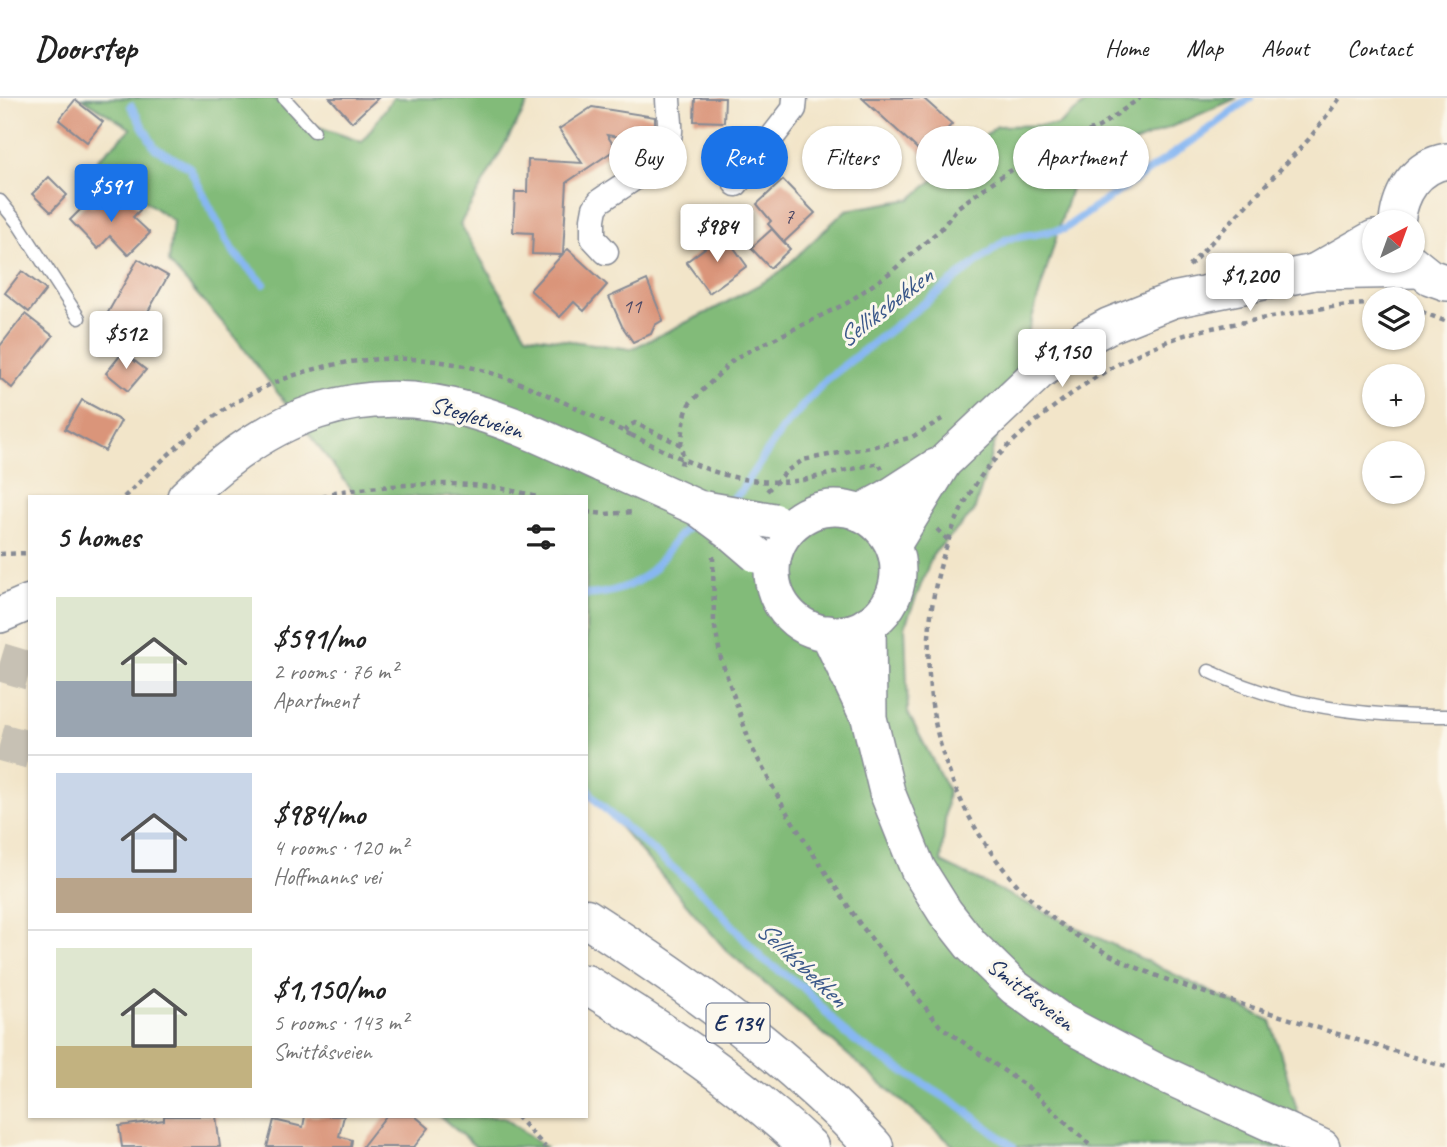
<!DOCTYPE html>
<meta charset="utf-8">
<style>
:root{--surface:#fff;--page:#f6f6f6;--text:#222;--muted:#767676;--line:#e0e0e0;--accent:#1a73e8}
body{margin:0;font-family:Caveat,sans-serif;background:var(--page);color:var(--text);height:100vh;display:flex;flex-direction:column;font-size:26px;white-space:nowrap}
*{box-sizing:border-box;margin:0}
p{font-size:23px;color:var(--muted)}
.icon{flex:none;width:38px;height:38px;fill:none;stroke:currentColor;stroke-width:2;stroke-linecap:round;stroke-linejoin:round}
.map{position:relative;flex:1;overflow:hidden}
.panel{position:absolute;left:28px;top:397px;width:560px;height:623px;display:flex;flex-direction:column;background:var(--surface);border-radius:0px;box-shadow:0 2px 5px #0004}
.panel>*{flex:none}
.banner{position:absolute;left:609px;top:28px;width:665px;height:63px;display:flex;gap:14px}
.needle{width:46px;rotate:41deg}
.controls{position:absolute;left:1362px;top:112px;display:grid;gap:14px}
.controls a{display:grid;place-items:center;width:63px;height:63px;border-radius:50%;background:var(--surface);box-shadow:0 2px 5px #0004;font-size:35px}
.price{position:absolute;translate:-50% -60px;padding:0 16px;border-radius:7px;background:#fff;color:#222;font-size:23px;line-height:46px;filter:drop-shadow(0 2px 4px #0008)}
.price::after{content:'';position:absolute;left:50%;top:42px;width:21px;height:16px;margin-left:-10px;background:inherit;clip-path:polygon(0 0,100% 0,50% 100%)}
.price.current{background:var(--accent);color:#fff}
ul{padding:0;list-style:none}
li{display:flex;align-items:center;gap:21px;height:175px;padding:0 28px}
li+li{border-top:2px solid var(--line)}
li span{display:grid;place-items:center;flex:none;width:196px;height:140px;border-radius:0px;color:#555}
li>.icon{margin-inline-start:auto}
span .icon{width:84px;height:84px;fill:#fffc;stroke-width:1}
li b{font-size:30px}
h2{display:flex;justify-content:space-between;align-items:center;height:84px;padding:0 28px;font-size:30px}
.chip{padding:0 24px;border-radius:32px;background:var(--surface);box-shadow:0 2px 5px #0004;font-size:24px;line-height:63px}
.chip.current{background:var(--accent);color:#fff}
header{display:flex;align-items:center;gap:42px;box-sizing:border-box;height:98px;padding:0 35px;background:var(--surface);border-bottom:2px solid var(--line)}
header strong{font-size:33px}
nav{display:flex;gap:38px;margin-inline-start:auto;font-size:24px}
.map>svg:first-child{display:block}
.forest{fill:#82bb79;stroke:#4e756c;stroke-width:2}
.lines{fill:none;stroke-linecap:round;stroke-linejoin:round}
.stream{stroke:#87b7f2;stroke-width:8}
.building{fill:#da957a}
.highway-tunnel{stroke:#c7c1b4;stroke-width:38;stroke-dasharray:38 19;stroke-linecap:butt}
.lane-casing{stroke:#868a94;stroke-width:15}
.street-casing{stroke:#868a94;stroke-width:27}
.secondary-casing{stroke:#868a94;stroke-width:38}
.highway-casing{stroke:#868a94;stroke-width:41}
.path{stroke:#868a94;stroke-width:4.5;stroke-dasharray:5 5;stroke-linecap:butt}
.lane{stroke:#fff;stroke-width:12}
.street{stroke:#fff;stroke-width:24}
.secondary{stroke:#fff;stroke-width:35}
.highway{stroke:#fff;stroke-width:38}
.secondary-bridge-casing{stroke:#868a94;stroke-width:38;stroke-linecap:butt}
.path-bridge{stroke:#868a94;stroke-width:4.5;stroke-dasharray:5 5;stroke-linecap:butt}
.secondary-bridge{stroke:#fff;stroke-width:35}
.labels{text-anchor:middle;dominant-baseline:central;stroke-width:6;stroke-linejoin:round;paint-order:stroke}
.number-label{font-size:21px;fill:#4b4865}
.shield{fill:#fbf7ec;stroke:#5e6b89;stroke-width:2}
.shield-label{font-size:23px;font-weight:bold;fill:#1b2f5e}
.street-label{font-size:24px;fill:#1b2f5e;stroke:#fbf7ec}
.water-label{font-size:26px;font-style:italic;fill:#3b588a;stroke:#fbf7ec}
</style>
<header>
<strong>Doorstep</strong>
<nav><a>Home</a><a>Map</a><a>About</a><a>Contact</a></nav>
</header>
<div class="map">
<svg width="1447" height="1049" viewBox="0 0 1447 1049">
<rect width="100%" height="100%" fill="#fbf7ec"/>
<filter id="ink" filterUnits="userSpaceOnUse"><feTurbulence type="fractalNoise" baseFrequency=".0143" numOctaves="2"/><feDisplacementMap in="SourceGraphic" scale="14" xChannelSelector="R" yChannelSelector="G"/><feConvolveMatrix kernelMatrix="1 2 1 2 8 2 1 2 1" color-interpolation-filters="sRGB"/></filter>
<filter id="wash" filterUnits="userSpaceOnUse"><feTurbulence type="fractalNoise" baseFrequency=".00686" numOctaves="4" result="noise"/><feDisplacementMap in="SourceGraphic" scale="28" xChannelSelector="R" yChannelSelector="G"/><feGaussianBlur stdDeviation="1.57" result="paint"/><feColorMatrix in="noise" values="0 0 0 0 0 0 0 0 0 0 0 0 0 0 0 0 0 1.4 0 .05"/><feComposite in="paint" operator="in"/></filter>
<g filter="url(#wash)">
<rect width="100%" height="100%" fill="#f2e5c9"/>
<g class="forest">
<path d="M82,0H273L302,23L362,44L393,0H531L460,126L526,237L631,251L714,211L777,177L846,112L911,101L997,28L1058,27L1092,0H1237L1077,70L974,414L933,456L905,528L908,615L948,692L941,764L1271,923L1308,1049H955L726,852L586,690V399H357L232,235L169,165L173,123L93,66L131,31Z"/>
<path d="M441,1019H503L545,1049H476Z"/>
</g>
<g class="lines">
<g class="stream">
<path d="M131,8L155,50L189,69L233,154L264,186"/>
<path d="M728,405L741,393L782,331L827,281L1007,141L1064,131L1202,36L1250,0"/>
<path d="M586,497C609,496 637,488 653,471C669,453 677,434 698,422"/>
<path d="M586,686L592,698L609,715L708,800L762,861L803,889L845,935L864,949L958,1007L1013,1049"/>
</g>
</g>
<g id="blocks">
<g class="building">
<path d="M330,0H378L352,24Z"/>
<path d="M695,0H725L724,24L694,23Z"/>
<path d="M862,0H923L952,26L924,57Z"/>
<path d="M75,2L103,24L87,44L59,22Z"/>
<path d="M592,9L655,19V32L651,44L607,37L616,51L567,84L563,155L568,151L607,187L584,213L574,204L560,219L530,192L562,157L532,156L533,135L513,134L515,94H527L528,62L582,65L559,31Z"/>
<path d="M49,79L67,97L51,114L32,96Z"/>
<path d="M783,82L815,115L784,144L768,126L771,123L757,106Z"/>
<path d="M125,97L140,112L133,119L150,135L128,157L110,138L98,151L70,122L88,104L92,109L100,101L110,112Z"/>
<path d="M772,131L790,151L770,170L751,150Z"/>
<path d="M724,136L747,168L709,195L686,164Z"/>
<path d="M138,161L168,178L136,235L106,218Z"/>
<path d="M22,173L46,192L29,214L5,195Z"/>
<path d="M647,182L663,222L655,227L651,236L633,244L622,228L609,199Z"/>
<path d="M25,216L53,238L12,290L0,280V248Z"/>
<path d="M123,254L146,272L128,293L106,275Z"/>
<path d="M82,302L121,323L105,353L65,331Z"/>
<path d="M164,1018H216L220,1049H122L119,1028L164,1022Z"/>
<path d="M305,1018H344L339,1038L352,1042L351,1049H267L274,1022L303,1029Z"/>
<path d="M386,1018H415L429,1030L414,1049H362Z"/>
</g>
</g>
</g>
<g filter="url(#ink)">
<use href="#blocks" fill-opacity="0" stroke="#868a94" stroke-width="2"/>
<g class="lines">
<g class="highway-tunnel">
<path d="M0,564L30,573"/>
<path d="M0,644L30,652"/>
</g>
<g class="lane-casing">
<g id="lane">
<path d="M284,0L314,33"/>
<path d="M0,103L17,124L79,220"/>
<path d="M1209,573C1283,609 1365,619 1447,618"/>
</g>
</g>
<g class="street-casing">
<g id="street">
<path d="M736,86L794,11L795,0"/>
<path d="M606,154L593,140V121L595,110L600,103C623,86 667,66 670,34C671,23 668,11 668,0"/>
</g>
</g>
<g class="secondary-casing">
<g id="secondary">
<path d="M1397,124C1400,95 1416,68 1447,63"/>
<path d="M1410,163L1430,179L1447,185"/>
<path d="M1316,173L1374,140"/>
<path d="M185,399C269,318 359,279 475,314C520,327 561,348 603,367"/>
<circle cx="835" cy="473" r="63"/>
<path d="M859,415L887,400L935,369"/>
<path d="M893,447L944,364L1039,274L1086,240L1108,228L1173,202L1314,174L1419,172"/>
<path d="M0,517L30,504"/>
<path d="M868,526L869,620L887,694L918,771L945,814L971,847L1014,889L1061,923L1154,972L1322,1049"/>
<path d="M828,535L864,611"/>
</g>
</g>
<g class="highway-casing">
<g id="highway">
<path d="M586,820C690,887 790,959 874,1049"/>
<path d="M586,886C665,934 742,986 809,1049"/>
</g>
</g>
<g class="path">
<path d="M1189,168L1309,41L1340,0"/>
<path d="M1374,206C1337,206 1302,214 1266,220C1237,226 1207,229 1179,239C1124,258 1078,288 1034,325C1013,343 992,361 977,384C937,446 922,527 931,600C941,677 977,749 1033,803C1099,867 1192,891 1277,917C1334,935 1390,952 1447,969"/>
<path d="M1412,210L1447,224"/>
<path d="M625,334L629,328L635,325L681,347L683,359L680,370"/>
<path d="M681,347L685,318L689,306L735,260L847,205L891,174L941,131L958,109L997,81L1043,53L1099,29L1140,0"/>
<path d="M803,382L879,365L882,371"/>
<path d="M767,393L788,372L803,362L891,345L912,339L942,321"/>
<path d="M124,399C151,373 177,347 207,324C288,261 398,245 495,276C542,292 586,315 631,337"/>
<path d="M323,399L335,394C400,386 474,379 537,399"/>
<path d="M586,414L605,416L634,414"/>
<path d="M937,431L949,443"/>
<path d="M0,456L30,455"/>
<path d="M713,458L714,524L721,561L751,648L784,710L810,751L860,826L940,928L1030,991L1092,1049"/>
<path d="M516,1018L545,1049"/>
</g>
<use href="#lane" class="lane"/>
<use href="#street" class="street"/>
<use href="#secondary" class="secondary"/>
<use href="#highway" class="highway"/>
<g class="secondary-bridge-casing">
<g id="secondary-bridge">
<path d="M603,367L698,410L729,433L757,457"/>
<path d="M705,411L774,423"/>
</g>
</g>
<path class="path-bridge" d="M631,337C692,365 733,391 803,382"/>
<use href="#secondary-bridge" class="secondary-bridge"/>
</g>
</g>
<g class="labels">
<g class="number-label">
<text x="789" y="118">7</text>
<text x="632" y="208">11</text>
</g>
<rect class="shield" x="706.5" y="905.5" width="63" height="39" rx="5"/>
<g class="shield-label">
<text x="738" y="925">E 134</text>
</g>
<g class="street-label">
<text transform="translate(477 319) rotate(17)">Stegletveien</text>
<text transform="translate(1031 896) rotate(38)">Smittåsveien</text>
</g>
<g class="water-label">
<text transform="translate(885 209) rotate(-38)">Selliksbekken</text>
<text transform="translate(802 866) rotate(43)">Selliksbekken</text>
</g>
</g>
</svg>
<div class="controls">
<a><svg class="needle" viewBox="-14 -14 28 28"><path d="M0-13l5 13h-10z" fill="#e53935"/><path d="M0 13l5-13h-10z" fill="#767676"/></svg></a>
<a><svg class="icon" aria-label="layers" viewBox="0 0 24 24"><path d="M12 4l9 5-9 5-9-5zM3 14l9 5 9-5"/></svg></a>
<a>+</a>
<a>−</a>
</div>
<b class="price current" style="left:111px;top:126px">$591</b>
<b class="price" style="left:717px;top:166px">$984</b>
<b class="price" style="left:1250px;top:215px">$1,200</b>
<b class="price" style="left:126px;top:273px">$512</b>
<b class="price" style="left:1062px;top:291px">$1,150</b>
<div class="banner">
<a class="chip">Buy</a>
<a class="chip current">Rent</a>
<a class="chip">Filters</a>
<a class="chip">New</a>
<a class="chip">Apartment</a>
</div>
<section class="panel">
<h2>5 homes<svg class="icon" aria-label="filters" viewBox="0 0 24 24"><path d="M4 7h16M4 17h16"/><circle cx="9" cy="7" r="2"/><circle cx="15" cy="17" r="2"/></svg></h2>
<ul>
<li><span style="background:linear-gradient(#dfe7d0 60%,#9aa5b1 0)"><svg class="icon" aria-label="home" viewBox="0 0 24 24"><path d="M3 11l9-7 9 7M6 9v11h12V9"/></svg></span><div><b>$591/mo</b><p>2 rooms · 76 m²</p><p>Apartment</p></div></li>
<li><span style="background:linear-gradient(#c9d6e8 75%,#b9a48a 0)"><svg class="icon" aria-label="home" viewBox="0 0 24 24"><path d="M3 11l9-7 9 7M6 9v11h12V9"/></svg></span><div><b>$984/mo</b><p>4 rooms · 120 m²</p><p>Hoffmanns vei</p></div></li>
<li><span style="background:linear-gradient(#dfe7d0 70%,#c2b280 0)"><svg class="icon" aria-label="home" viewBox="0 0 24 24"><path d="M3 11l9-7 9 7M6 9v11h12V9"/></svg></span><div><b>$1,150/mo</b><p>5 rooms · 143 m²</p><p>Smittåsveien</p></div></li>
</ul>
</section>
</div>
